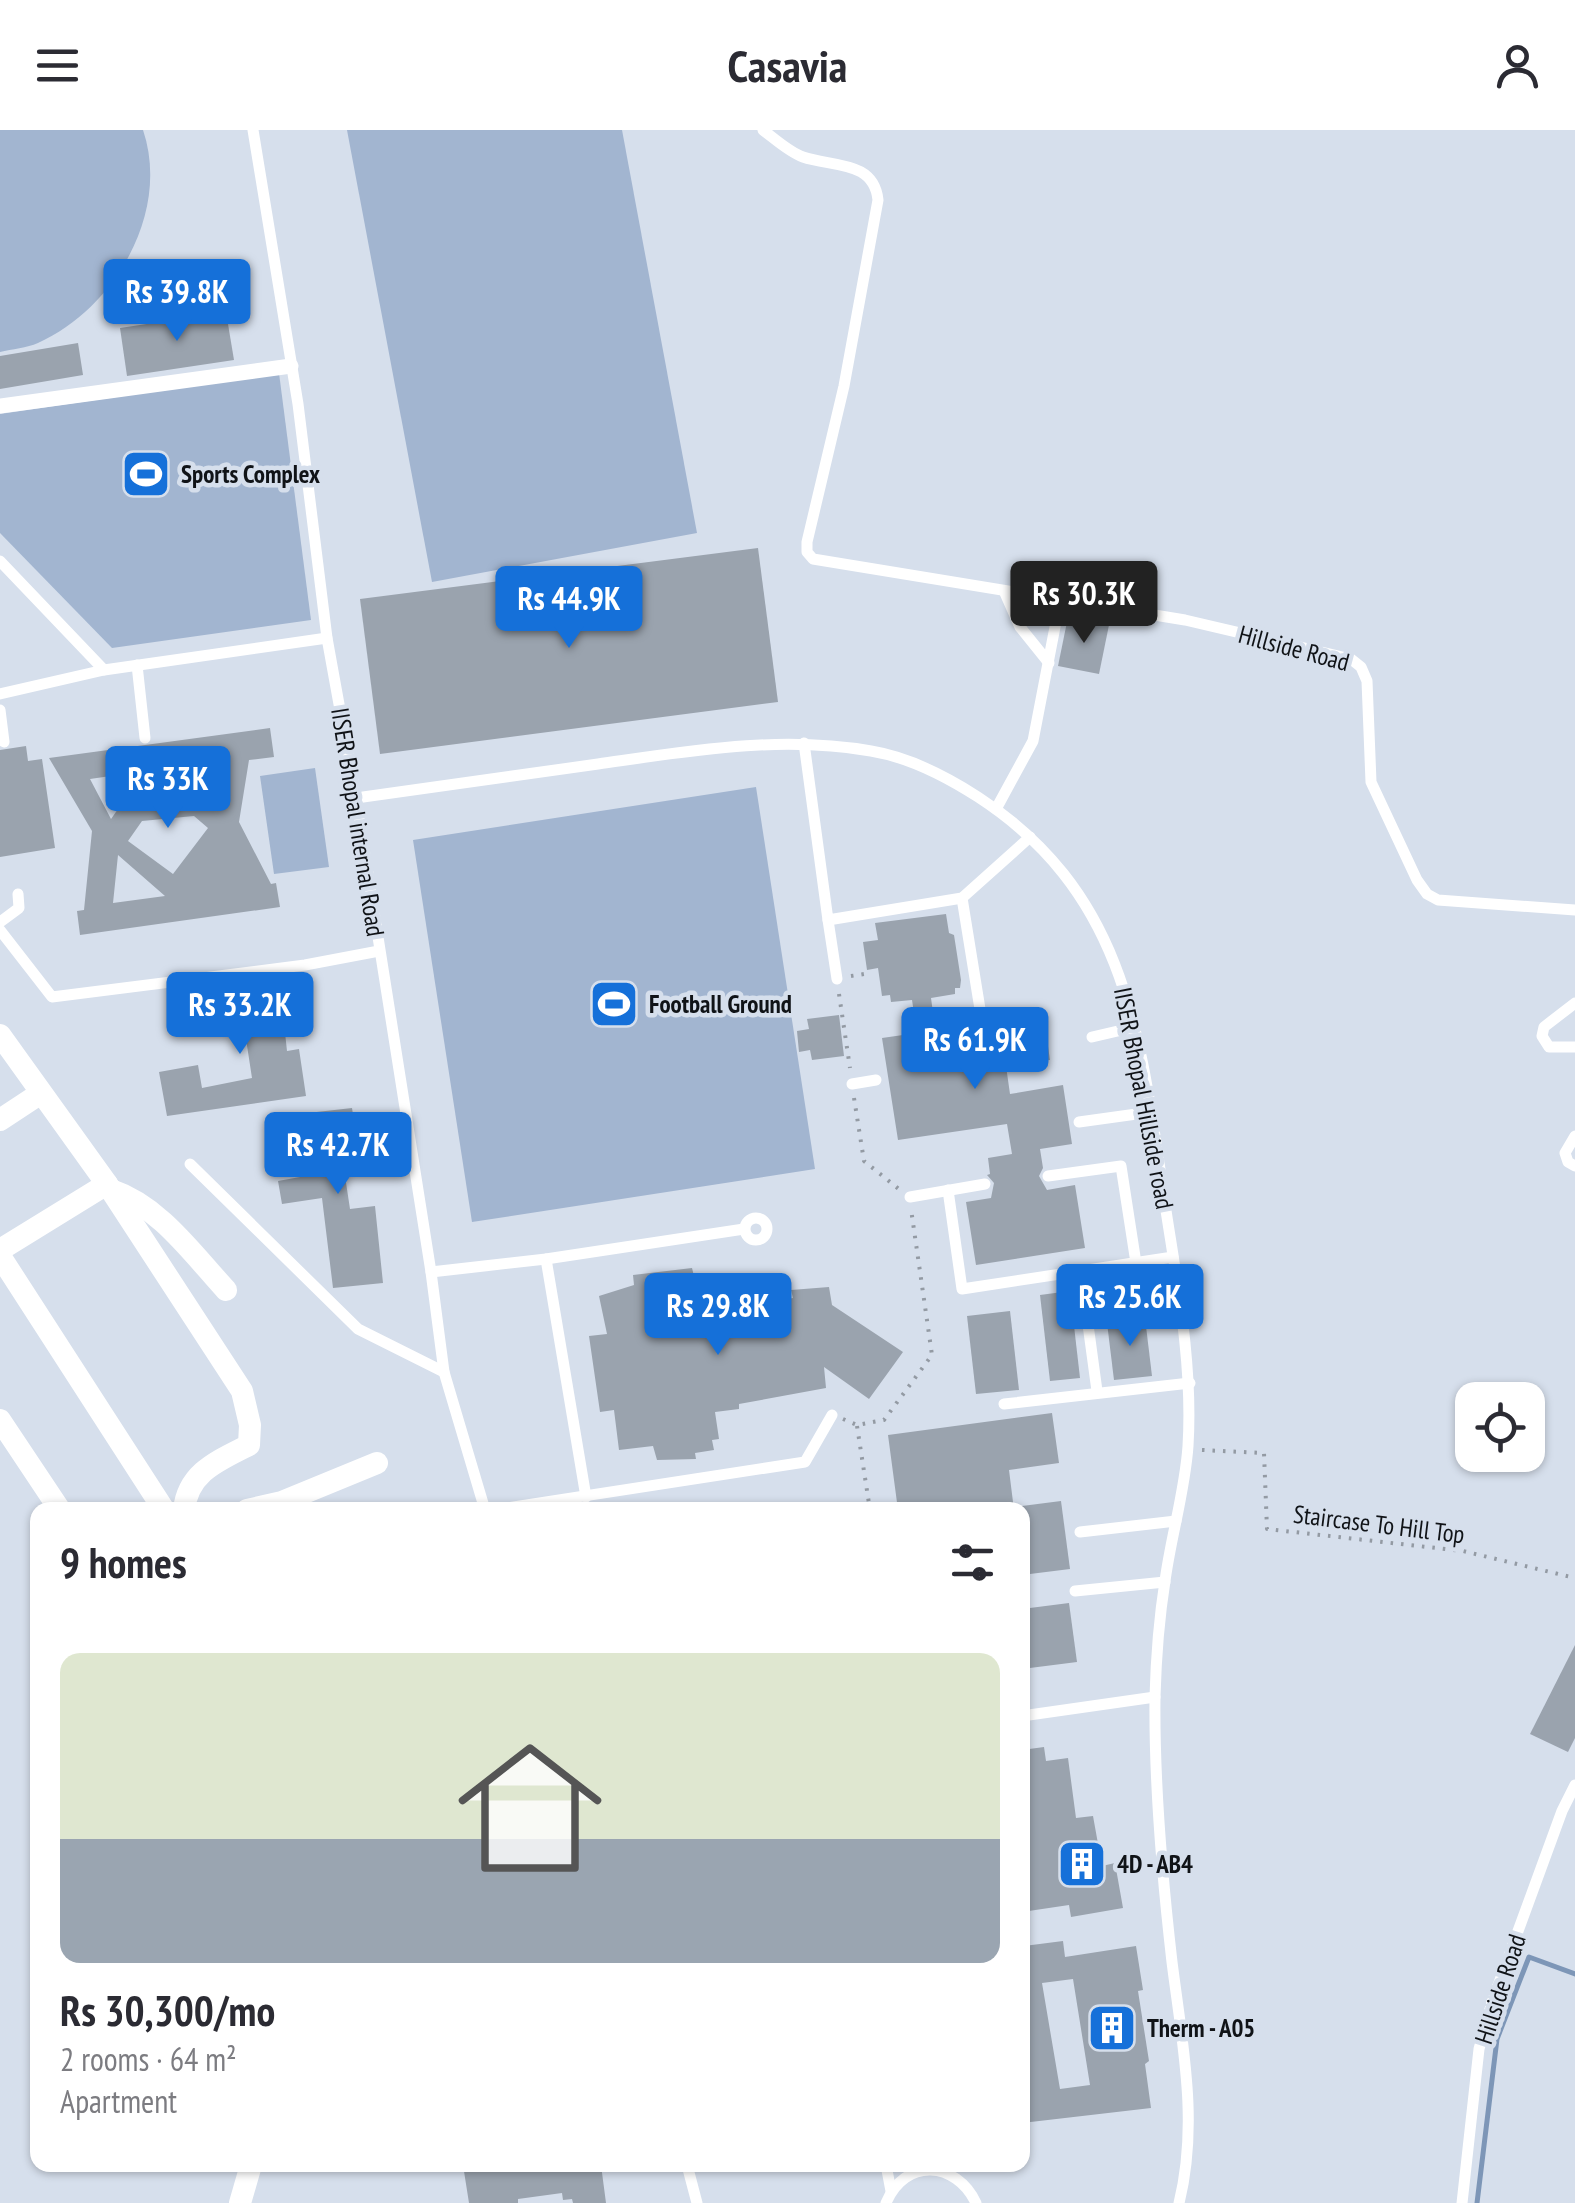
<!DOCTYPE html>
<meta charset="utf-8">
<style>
:root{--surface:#fff;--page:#f2f2f3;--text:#2b2b33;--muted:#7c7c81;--line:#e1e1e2;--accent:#1570d9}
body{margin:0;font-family:"PT Sans Narrow",sans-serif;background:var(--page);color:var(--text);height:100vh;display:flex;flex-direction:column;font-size:38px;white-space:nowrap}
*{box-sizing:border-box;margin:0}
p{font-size:32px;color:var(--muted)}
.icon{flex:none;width:55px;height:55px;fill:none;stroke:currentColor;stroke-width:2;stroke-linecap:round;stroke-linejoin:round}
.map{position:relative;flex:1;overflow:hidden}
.panel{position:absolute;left:30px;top:1372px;width:1000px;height:670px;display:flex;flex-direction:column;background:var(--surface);border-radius:20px;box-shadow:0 2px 8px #0004}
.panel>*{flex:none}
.fabs{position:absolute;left:1455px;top:1252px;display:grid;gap:20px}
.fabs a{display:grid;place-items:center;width:90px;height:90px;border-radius:20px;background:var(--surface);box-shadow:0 2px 8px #0004;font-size:50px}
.price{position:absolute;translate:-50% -85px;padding:0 22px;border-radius:10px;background:var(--accent);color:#fff;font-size:32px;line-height:65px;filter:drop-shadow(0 2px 5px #0008)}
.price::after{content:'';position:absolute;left:50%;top:60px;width:30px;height:22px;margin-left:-15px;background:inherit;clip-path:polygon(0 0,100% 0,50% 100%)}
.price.current{background:#222;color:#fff}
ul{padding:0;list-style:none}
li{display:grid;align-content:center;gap:20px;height:530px;padding:0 30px}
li+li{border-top:2px solid var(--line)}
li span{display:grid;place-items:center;height:310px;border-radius:20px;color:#555}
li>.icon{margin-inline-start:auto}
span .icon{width:180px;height:180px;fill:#fffc;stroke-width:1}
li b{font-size:42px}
h2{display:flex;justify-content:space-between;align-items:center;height:120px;padding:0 30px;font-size:42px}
header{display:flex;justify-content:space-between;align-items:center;height:130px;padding:0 30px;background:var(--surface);font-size:45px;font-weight:700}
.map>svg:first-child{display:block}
.green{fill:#a2b5d0}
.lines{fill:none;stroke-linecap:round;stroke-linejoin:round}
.stream{stroke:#7d96b7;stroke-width:5}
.building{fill:#9aa3ae;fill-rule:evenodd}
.path{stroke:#939aa3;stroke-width:4;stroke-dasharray:2.5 8;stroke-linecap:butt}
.service{stroke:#fff;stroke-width:11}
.pedestrian{stroke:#fff;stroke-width:15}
.minor{stroke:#fff;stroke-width:22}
.labels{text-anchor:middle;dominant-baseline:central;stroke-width:9;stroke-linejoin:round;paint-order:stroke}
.poi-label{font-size:25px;font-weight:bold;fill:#101317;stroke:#d6dfec;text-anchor:start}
.street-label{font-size:25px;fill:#101317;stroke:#d6dfec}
</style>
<header><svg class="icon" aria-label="menu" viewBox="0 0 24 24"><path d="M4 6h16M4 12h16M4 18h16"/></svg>Casavia<svg class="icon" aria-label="person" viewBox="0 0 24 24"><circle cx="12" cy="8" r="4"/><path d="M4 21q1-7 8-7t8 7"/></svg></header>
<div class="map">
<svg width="1575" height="2073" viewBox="0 0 1575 2073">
<rect width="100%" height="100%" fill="#d6dfec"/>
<g class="green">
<path d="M0,0H143C171,83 114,179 38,213C27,218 12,219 0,222Z"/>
<path d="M347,0H622L697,403L432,452Z"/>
<path d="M279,243L311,490L112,518L0,403V284Z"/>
<path d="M315,638L329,737L274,744L260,646Z"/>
<path d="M756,657L815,1039L472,1092L413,710Z"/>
</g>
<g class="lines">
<path class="stream" d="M1477,2073L1497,1909L1529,1827L1575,1844"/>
</g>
<g class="building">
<path d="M226,182L234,230L127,246L120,198Z"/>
<path d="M78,213L83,245L0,259V226Z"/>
<path d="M758,418L778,572L380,624L360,469Z"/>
<path d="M1068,487L1109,495L1099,544L1058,536Z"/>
<path d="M270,598L274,627L249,630L239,692L271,754L276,753L280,777L80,805L77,781L84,780L92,701L49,628ZM225,631L216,674L172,640ZM145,641L142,645L111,689L90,649ZM194,686L208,698L173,744L128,711L142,691ZM118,725L165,766L113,773Z"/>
<path d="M26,616L28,631L42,629L55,718L0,727V620Z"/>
<path d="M946,784L949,803L954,805L961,850L960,858H955V864L931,868L935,897L1043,882L1050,930L1006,936L1010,964L1063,955L1072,1014L1040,1019L1043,1038L1039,1046L1047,1060L1075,1055L1085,1118L976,1135L966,1072L991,1068L994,1053L987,1045L990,1044L988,1028L1012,1024L1007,994L898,1010L882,908L917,903L912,870L891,872L890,865L882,866L878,838L867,840L863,812L878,810L875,793Z"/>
<path d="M280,857L287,921L299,919L306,966L167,986L159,942L198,935L202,958L252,948L242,883L188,893L184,869Z"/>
<path d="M839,885L844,926L812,930L810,920L799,922L797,901L809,899L807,889Z"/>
<path d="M352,978L362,1042L345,1046L350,1079L375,1076L383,1153L333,1158L322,1068L282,1074L278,1051L311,1045L299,984Z"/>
<path d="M692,1138L696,1154L732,1178L793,1168L791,1160L829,1157L832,1175L903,1222L869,1269L824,1237L826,1258L739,1274V1279L715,1282L719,1309L712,1310L714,1320L695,1323L696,1329L657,1330L653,1316L619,1320L614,1280L600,1282L589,1206L607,1204L599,1166L634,1155L633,1145Z"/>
<path d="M1070,1161L1080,1248L1050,1251L1040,1165Z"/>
<path d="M1010,1181L1019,1260L976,1264L967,1186Z"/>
<path d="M1145,1188L1152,1246L1114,1250L1107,1193Z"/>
<path d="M1052,1283L1059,1333L1009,1340L1014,1380H898L888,1305Z"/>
<path d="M1061,1371L1070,1439L1022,1445V1376Z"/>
<path d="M1069,1473L1077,1532L1022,1539V1479Z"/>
<path d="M1575,1515V1608L1568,1622L1530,1604Z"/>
<path d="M1044,1617L1046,1631L1068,1628L1076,1688L1093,1686L1102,1736L1115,1733L1123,1778L1071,1787L1069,1775L1022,1782V1620Z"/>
<path d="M1063,1811L1065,1827L1136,1816L1143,1860L1138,1861L1149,1931L1145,1934L1151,1978L1022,1993L1024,1816ZM1073,1849L1090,1955L1060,1959L1042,1853Z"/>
<path d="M463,2035H601L606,2073H573L572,2069L563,2070L562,2063L518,2069V2073H469Z"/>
</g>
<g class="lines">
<g class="path">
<path d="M851,846L871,843"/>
<path d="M839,864L850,938"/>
<path d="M854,968L864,1031L900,1060"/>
<path d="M843,1289L857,1295L884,1290L932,1225L911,1079"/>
<path d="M857,1296L870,1380"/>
<path d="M1202,1320L1264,1323L1267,1399L1463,1421L1575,1448"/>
</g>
<g class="service">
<path d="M253,0L298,274L327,508L356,668L431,1142L444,1242L485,1380"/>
<path d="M763,0C775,9 789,22 803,27C832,37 874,30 878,70L844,256L807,412V422L813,429L1185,490L1351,529L1361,537L1367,551L1371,652L1417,750L1427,764L1438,770L1575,780"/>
<path d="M0,431L104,540L327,508"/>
<path d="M1005,463L1020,497L1049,533"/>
<path d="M137,535L145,608"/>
<path d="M0,564L104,540"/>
<path d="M0,580L4,612"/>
<path d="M804,613L828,790L962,768L1030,707"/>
<path d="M356,668C437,657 517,645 598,634C689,621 779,605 871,621C908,627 947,647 978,667C1129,765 1141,911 1165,1074C1177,1153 1193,1235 1188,1316C1185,1361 1171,1406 1165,1451C1159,1489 1156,1530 1155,1567C1154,1655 1162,1745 1172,1832C1182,1912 1199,1993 1179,2073"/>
<path d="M996,679L1033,611L1060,471"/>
<path d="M962,768L980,879"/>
<path d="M828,790L837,849"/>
<path d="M0,792L19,778L18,764"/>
<path d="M0,800L52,867L305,835L379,821"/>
<path d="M1575,873L1544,897L1542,906L1549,917H1575"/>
<path d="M1092,907L1135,897"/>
<path d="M852,954L876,950"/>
<path d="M1079,992L1151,982"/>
<path d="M1575,1006L1565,1023L1568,1032L1575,1036"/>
<path d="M190,1034L358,1199L444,1242"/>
<path d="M1048,1046L1121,1036L1136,1133"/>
<path d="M948,1060L962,1159L1173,1127"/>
<path d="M910,1067L985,1054"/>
<circle cx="756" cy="1099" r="11"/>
<path d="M546,1129L586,1367"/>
<path d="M431,1142L546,1129L744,1099"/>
<path d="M1081,1143L1097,1261"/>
<path d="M1004,1274L1190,1253"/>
<path d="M493,1380L805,1332L832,1285"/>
<path d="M1080,1402L1176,1391"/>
<path d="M1075,1461L1165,1452"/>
<path d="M1022,1586L1155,1567"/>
<path d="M687,2035L697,2073"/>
<path d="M886,2035L891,2061"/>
<path d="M886,2073C905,2027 956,2031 976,2073"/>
<path d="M1462,2073L1479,1919L1492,1872L1562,1681L1575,1655"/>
</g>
<path class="pedestrian" d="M0,276L291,236"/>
<g class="minor">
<path d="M0,905L107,1054L242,1261L250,1295L249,1315C218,1331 188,1342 184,1380"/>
<path d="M0,990L41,963"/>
<path d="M111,1060C159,1076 192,1123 226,1160"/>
<path d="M0,1120L107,1054"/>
<path d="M0,1126L164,1380"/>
<path d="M0,1290L60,1380"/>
<path d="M247,1380L282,1372L377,1333"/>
<path d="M240,2073L251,2035"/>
</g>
</g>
<defs>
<g id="stadium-square" transform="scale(2.5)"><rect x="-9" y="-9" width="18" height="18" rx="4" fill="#1570d9" stroke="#d6dfec"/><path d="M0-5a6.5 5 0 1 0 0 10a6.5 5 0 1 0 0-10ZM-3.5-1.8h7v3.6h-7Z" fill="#fff"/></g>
<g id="building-square" transform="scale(2.5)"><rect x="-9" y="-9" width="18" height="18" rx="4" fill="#1570d9" stroke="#d6dfec"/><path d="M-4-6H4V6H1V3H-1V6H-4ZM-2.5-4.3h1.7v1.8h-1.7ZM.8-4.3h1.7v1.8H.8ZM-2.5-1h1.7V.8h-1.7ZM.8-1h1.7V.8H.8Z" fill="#fff"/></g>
</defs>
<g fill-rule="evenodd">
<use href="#stadium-square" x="146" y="344"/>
<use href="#stadium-square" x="614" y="874"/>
<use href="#building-square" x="1082" y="1734"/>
<use href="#building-square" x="1112" y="1898"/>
</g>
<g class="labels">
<g class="poi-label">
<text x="181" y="344">Sports Complex</text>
<text x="649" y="874">Football Ground</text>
<text x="1117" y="1734">4D - AB4</text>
<text x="1147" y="1898">Therm - A05</text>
</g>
<g class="street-label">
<text transform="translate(1294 518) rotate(15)">Hillside Road</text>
<text transform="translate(358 692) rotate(81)">IISER Bhopal internal Road</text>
<text transform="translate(1144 968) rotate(79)">IISER Bhopal Hillside road</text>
<text transform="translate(1379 1394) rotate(7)">Staircase To Hill Top</text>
<text transform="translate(1500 1859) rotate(-72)">Hillside Road</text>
</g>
</g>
</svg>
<div class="fabs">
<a><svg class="icon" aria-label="locate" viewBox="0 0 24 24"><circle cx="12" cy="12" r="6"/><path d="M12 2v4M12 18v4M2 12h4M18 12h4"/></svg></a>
</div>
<b class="price" style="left:177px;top:214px">Rs 39.8K</b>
<b class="price current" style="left:1084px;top:516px">Rs 30.3K</b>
<b class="price" style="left:569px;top:521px">Rs 44.9K</b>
<b class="price" style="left:168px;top:701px">Rs 33K</b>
<b class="price" style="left:240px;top:927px">Rs 33.2K</b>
<b class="price" style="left:975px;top:962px">Rs 61.9K</b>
<b class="price" style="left:338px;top:1067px">Rs 42.7K</b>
<b class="price" style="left:1130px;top:1219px">Rs 25.6K</b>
<b class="price" style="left:718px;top:1228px">Rs 29.8K</b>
<section class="panel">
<h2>9 homes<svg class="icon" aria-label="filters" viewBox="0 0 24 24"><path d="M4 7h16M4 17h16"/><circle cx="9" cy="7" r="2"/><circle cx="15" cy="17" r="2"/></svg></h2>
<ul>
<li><span style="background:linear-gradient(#dfe7d0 60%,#9aa5b1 0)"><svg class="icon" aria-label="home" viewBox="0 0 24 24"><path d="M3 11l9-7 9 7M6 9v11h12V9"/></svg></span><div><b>Rs 30,300/mo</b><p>2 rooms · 64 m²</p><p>Apartment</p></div></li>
</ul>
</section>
</div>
